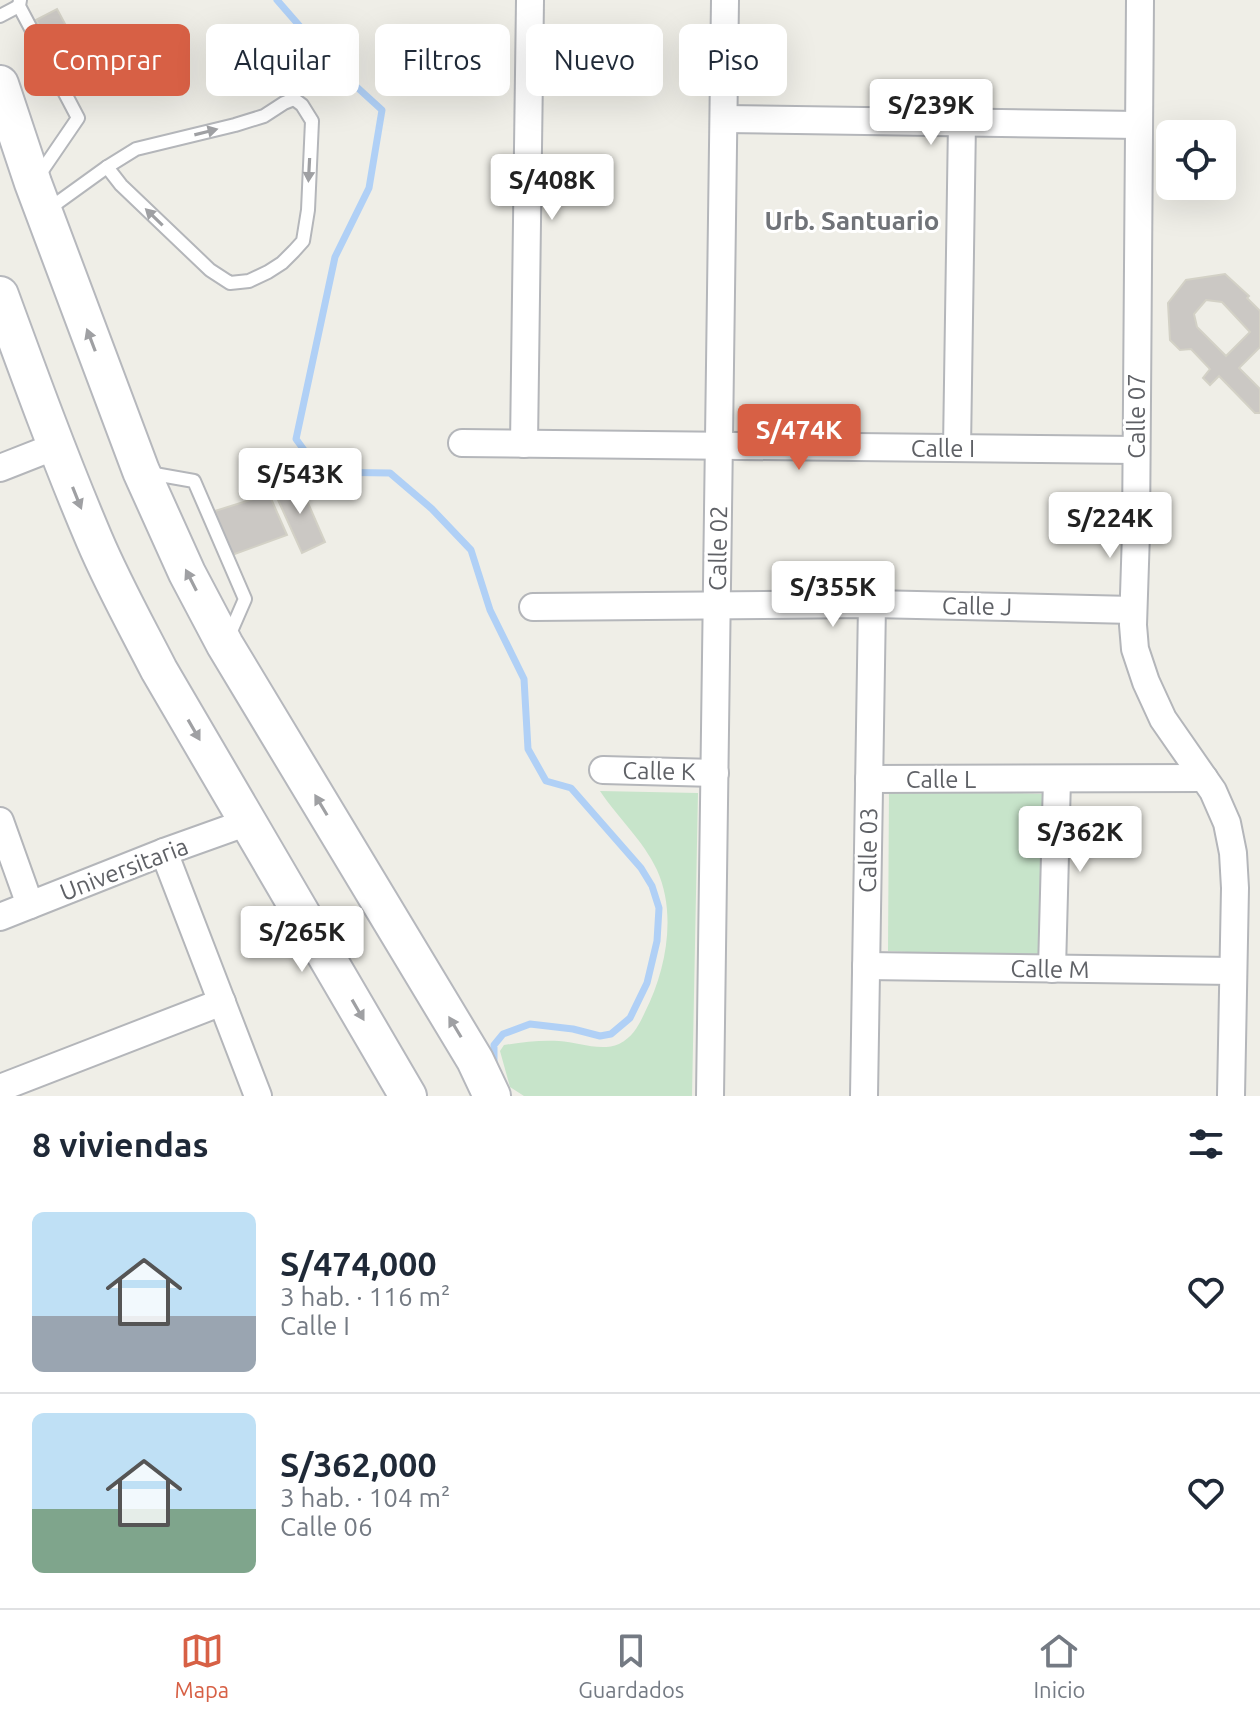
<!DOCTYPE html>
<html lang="es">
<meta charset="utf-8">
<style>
:root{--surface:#fff;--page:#f2f2f3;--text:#1f2937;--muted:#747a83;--line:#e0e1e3;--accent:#d76045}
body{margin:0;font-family:Ubuntu,sans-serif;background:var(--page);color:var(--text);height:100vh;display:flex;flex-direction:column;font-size:30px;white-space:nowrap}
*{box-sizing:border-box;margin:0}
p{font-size:26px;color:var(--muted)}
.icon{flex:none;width:44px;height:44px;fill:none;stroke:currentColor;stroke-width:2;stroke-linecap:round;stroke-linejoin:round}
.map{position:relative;height:1096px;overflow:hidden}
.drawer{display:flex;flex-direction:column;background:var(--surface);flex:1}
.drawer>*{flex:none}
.hud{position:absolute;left:24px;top:24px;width:800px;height:72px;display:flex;gap:16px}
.tools{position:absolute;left:1156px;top:120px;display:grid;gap:16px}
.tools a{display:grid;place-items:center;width:80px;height:80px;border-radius:12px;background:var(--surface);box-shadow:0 8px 32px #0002;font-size:40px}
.price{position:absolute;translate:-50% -68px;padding:0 18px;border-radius:8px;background:#fff;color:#222;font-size:26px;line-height:52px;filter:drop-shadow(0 2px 4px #0008)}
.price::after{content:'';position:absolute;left:50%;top:48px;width:24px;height:18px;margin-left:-12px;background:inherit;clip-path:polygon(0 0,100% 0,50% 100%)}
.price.current{background:var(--accent);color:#fff}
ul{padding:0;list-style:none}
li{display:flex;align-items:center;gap:24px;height:200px;padding:0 32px}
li+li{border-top:2px solid var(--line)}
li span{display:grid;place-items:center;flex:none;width:224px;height:160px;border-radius:12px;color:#555}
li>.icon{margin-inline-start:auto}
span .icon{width:96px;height:96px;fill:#fffc;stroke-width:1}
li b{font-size:34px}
h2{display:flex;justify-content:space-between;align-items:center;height:96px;padding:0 32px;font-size:34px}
.chip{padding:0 28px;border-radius:12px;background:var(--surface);box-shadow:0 8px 32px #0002;font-size:28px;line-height:72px}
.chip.current{background:var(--accent);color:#fff}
.tab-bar{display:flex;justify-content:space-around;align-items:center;height:112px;border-top:2px solid var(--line);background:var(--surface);font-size:22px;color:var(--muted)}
.tab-bar a{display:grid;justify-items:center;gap:4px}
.tab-bar .current{color:var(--accent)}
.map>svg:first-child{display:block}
.green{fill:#c7e4ca}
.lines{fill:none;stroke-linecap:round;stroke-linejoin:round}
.stream{stroke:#b0d0f6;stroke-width:7}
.building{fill:#cbc8c4;stroke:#d3d1c6;stroke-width:2;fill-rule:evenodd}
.lane-casing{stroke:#b4b6ba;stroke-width:16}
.street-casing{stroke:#b4b6ba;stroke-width:30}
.secondary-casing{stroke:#b6b8bd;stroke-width:40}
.lane{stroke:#fff;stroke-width:12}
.street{stroke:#fff;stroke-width:26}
.secondary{stroke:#fff;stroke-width:36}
.oneway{fill:#9fa0a3}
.labels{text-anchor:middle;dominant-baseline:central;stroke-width:6;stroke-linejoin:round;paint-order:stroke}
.street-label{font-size:24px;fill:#5f6166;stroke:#fff}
.neighbourhood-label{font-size:26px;font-weight:bold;fill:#707378;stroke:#fff}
</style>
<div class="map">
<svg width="1260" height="1096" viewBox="0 0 1260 1096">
<rect width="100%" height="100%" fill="#efeee7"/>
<g class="green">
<path d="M889,789L1045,794L1040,959L888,951Z"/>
<path d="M600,791L698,793L692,1096H524L510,1087L500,1051L504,1045C523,1042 540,1040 559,1041C578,1042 600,1052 619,1044C633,1037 639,1025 645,1012C666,971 677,914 657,870C643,840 618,818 600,791Z"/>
</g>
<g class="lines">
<path class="stream" d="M277,0L337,69L382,110L369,188L335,257L296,439L320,472L390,473L432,509L471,550L490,610L524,679L528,749L546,781L571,788L641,868L652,886L659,908L657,941L647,983L630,1018L611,1034L600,1036L573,1029L530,1024L503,1034L494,1045V1064"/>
</g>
<g class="building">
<path d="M57,9L84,59L63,71L36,20Z"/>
<path d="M1225,274L1249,296L1247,298L1260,311V347L1239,368L1260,389V413H1255L1219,376L1210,385L1203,378L1210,369L1191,349L1180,350L1170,340L1168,303L1186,280ZM1206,300L1222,302L1250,332L1226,356L1197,327L1194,314Z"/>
<path d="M298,480L325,542L302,553L274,491Z"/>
<path d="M269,494L287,535L232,555L215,511Z"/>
</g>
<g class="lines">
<g class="lane-casing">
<g id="lane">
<path d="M20,0L19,6L78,118L37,178"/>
<path d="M0,16L19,6"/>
<path d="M107,167L121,185L210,270L230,283L249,281L268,272L282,263L294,251L303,241L308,210L312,121L302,105L294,99L285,83L268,42"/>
<path d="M46,211L107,167L136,149L235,125L264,116L284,103L294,99"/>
<path d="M149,473L194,481L245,599L228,638"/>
</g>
</g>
<g class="street-casing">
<g id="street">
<path d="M1140,0L1136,533L1133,625L1135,649L1146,682L1163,719L1213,791L1227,823L1233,853L1235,888L1231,1096"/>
<path d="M724,119L1138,125"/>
<path d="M462,443L1136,450"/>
<path d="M524,444L530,0"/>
<path d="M957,448L962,122"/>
<path d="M0,468L56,446"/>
<path d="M533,607L872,604L1133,610"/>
<path d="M603,770L715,773"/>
<path d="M869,779L1204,778"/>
<path d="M0,821L30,905"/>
<path d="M164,852L258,1096"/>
<path d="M0,917L164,852L248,822"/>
<path d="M866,966L1233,971"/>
<path d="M1052,969L1057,779"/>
<path d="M0,1088L222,1002"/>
<path d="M710,1096L725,0"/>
<path d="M864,1096L872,604"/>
</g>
</g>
<g class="secondary-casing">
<g id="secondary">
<path d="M0,84L33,183L141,471L187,573L225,645L475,1060L492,1096"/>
<path d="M0,295C30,377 60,459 94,539C113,584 137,627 159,670L408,1096"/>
</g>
</g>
<use href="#lane" class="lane"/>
<use href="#street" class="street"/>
<use href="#secondary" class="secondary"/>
</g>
<defs><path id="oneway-solid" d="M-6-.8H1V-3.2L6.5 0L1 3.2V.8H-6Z" transform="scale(2)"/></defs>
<g class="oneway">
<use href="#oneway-solid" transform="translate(206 132) rotate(-14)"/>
<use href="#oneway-solid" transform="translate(309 170) rotate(93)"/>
<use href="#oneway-solid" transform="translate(154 217) rotate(-136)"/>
<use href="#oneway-solid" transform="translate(91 340) rotate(-111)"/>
<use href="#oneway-solid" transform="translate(77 498) rotate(68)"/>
<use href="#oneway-solid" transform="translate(191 580) rotate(-117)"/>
<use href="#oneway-solid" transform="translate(194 730) rotate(60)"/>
<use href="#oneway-solid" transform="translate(321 805) rotate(-121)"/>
<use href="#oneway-solid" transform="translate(358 1010) rotate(60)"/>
<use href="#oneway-solid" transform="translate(455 1027) rotate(-121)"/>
</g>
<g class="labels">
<g class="street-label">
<text transform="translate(1136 416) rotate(-90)">Calle 07</text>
<text x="943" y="448">Calle I</text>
<text transform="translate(718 548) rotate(-89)">Calle 02</text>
<text transform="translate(977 606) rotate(1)">Calle J</text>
<text transform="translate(659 771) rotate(1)">Calle K</text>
<text x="941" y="779">Calle L</text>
<text transform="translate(868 850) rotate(-89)">Calle 03</text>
<text transform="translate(124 869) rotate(-21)">Universitaria</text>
<text transform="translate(1050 969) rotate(1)">Calle M</text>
</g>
<g class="neighbourhood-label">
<text x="852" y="220">Urb. Santuario</text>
</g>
</g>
</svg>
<div class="tools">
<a><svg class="icon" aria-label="locate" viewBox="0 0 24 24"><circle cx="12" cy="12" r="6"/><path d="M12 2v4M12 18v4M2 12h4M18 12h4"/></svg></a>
</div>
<b class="price" style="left:931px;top:147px">S/239K</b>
<b class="price" style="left:552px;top:222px">S/408K</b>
<b class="price current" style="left:799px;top:472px">S/474K</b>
<b class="price" style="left:300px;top:516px">S/543K</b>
<b class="price" style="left:1110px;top:560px">S/224K</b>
<b class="price" style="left:833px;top:629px">S/355K</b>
<b class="price" style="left:1080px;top:874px">S/362K</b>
<b class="price" style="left:302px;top:974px">S/265K</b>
<div class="hud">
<a class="chip current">Comprar</a>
<a class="chip">Alquilar</a>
<a class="chip">Filtros</a>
<a class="chip">Nuevo</a>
<a class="chip">Piso</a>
</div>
</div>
<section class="drawer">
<h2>8 viviendas<svg class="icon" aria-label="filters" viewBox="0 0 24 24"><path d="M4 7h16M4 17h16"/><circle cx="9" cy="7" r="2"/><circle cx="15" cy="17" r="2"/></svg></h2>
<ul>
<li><span style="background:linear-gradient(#bfe0f5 65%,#9aa5b1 0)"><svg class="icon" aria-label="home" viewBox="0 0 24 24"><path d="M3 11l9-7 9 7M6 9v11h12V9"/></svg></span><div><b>S/474,000</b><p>3 hab. · 116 m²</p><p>Calle I</p></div><svg class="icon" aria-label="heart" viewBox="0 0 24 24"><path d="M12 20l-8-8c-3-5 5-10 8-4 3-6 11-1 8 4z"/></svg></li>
<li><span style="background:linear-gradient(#bfe0f5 60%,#7fa58c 0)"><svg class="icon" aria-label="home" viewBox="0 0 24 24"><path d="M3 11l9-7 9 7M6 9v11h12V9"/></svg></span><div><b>S/362,000</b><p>3 hab. · 104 m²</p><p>Calle 06</p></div><svg class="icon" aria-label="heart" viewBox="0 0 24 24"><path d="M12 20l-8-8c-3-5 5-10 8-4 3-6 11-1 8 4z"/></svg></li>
</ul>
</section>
<nav class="tab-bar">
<a class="current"><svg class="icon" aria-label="map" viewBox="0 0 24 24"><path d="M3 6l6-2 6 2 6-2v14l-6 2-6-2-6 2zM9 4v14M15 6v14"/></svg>Mapa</a>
<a><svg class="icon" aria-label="saved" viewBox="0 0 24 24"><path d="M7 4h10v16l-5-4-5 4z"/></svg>Guardados</a>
<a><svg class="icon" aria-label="home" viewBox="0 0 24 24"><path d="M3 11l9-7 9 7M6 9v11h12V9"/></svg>Inicio</a>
</nav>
